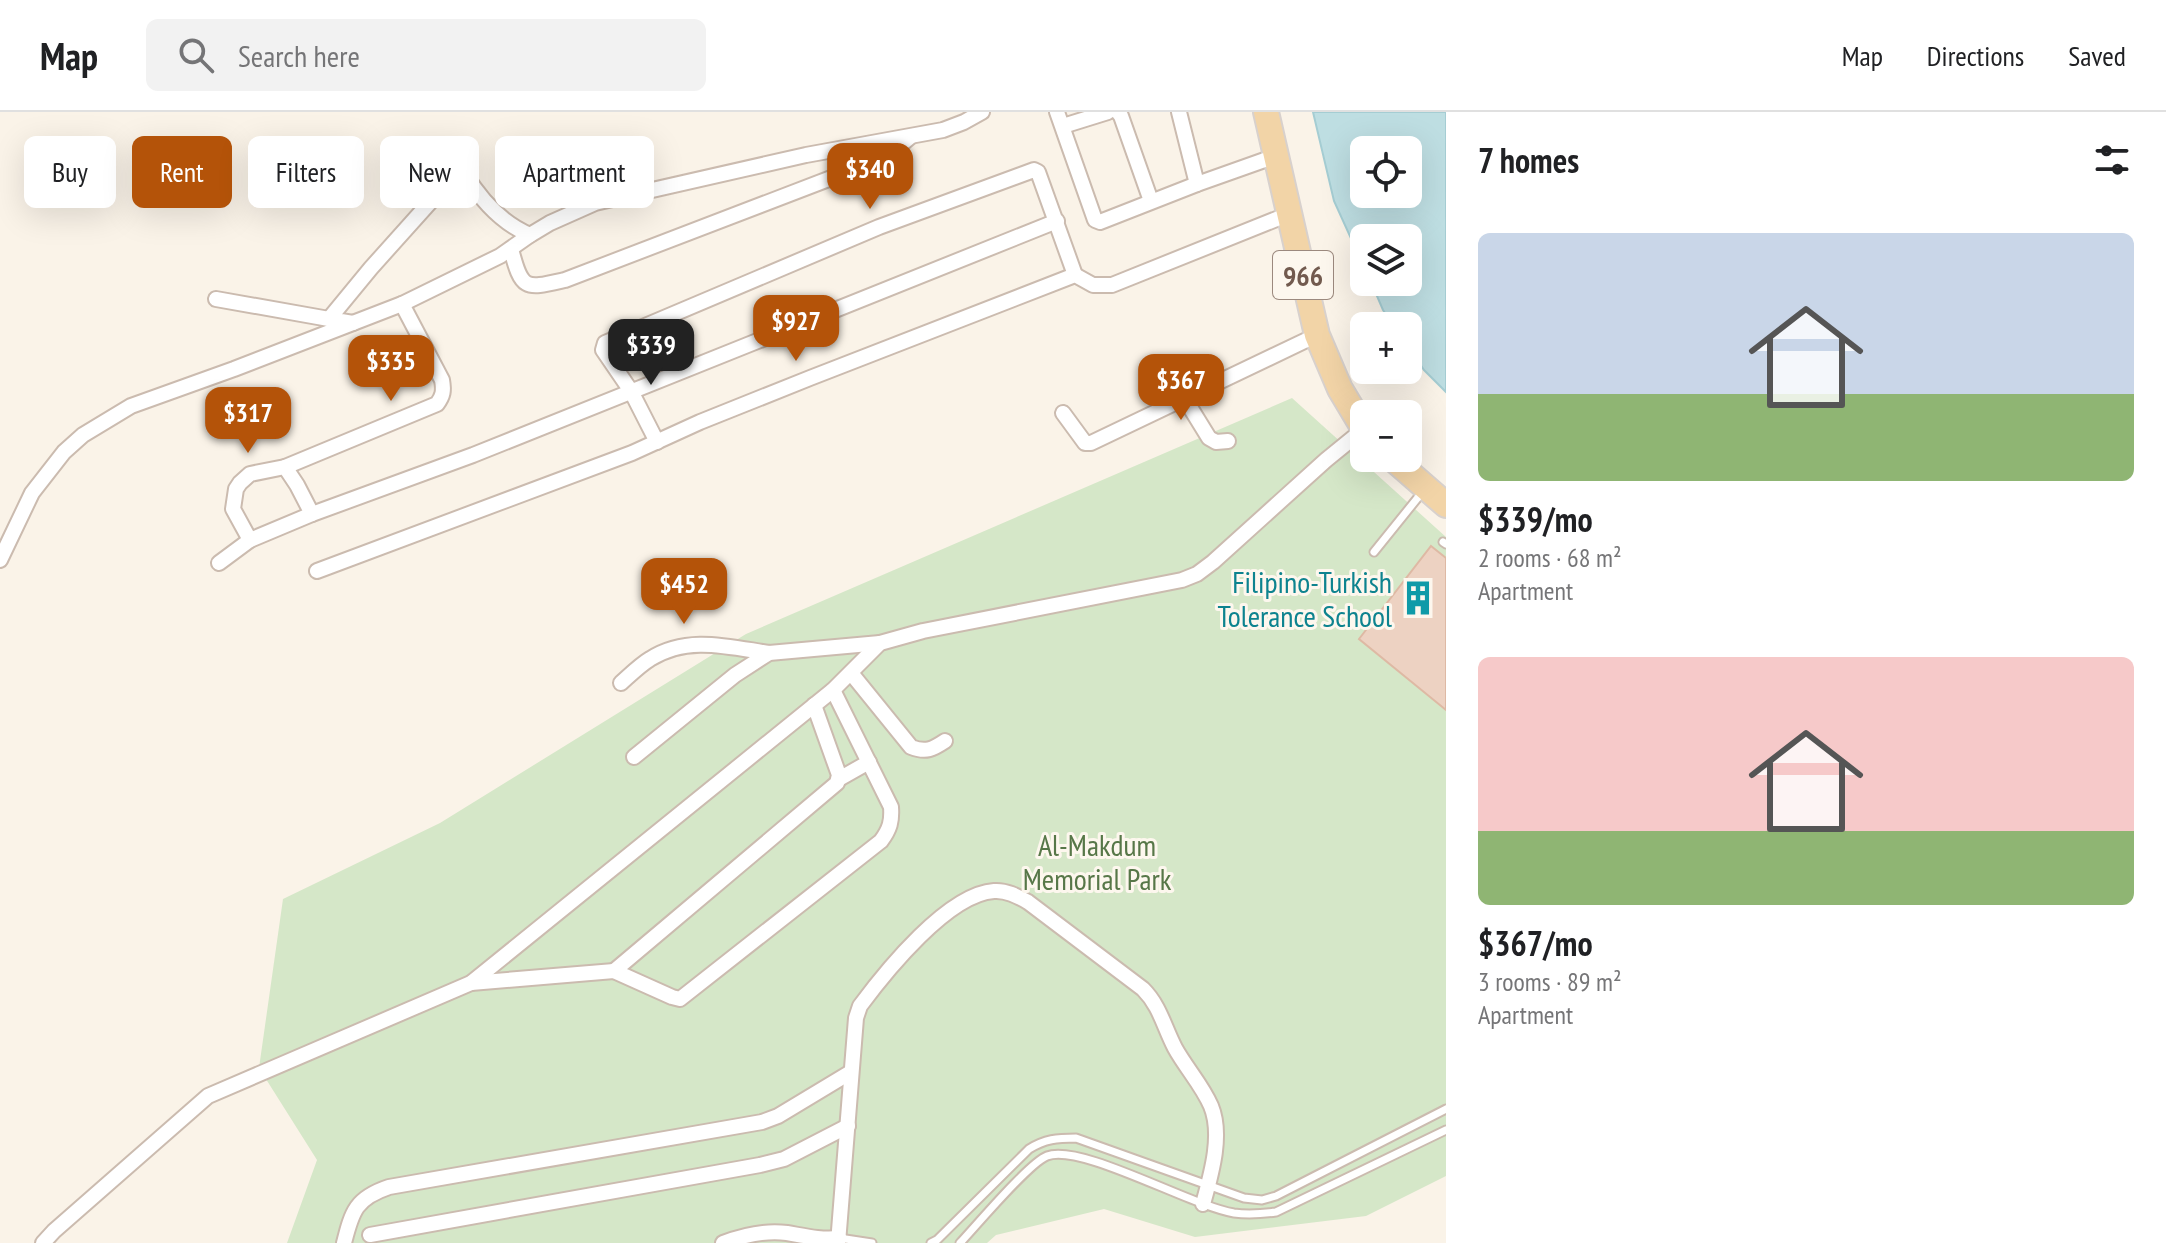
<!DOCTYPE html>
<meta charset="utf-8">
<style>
:root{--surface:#fff;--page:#f2f2f2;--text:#202124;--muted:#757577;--line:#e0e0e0;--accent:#b45309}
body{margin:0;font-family:"PT Sans Narrow",sans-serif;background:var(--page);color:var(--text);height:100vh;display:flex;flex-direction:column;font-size:30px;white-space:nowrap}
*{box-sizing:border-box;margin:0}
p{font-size:26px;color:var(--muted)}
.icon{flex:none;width:44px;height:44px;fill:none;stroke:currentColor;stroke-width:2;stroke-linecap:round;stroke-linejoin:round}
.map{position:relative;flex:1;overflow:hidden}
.side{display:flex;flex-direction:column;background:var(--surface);width:720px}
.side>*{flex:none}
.hud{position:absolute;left:24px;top:24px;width:760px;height:72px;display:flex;gap:16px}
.controls{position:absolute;left:1350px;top:24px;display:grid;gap:16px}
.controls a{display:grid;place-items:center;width:72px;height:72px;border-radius:12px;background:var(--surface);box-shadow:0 8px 32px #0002;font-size:40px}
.price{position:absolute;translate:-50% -68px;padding:0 18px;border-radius:16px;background:var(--accent);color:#fff;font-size:26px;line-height:52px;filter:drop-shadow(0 2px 4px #0008)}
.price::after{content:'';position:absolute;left:50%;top:48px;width:24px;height:18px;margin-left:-12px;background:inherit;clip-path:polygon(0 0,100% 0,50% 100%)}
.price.on{background:#222;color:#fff}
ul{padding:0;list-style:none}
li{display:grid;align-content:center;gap:16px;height:424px;padding:0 32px}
li span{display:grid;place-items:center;height:248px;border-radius:12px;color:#555}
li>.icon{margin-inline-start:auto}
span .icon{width:144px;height:144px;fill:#fffc;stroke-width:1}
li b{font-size:34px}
h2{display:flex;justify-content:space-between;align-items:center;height:96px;padding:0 32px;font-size:34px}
.chip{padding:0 28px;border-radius:12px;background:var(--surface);box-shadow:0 8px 32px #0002;font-size:28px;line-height:72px}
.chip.on{background:var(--accent);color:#fff}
header{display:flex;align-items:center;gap:48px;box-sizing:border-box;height:112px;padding:0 40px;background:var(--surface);border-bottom:2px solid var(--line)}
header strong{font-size:38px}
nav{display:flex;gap:44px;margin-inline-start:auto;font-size:28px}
.search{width:560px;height:72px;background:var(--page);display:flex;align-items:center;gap:20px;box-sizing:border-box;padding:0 28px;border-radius:12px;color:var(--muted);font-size:30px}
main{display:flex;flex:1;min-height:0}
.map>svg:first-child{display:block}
.green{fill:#d5e7c8}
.water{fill:#bedee2;stroke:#a5cdd3;stroke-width:2;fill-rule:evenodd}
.building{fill:#edd2c2;stroke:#deb9a4;stroke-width:2}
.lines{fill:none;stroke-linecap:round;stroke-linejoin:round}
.lane-casing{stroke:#cbbbaf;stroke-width:11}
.street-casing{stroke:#cbbbaf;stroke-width:18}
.primary-casing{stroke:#d8d1cd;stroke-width:28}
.lane{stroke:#fff;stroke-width:7}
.street{stroke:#fff;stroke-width:14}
.primary{stroke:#f2d4a7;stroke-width:24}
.labels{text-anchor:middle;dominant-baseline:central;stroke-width:6;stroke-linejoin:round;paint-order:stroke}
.shield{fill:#fdf7ee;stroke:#9c897e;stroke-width:2}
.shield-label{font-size:28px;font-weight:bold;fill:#725a4e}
.culture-label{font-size:30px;fill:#0d838f;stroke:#fdf7ee;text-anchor:end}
.park-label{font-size:30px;fill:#577748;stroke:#fdf7ee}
</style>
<header>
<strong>Map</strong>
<div class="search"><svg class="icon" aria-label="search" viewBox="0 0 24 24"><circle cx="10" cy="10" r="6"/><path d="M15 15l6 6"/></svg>Search here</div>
<nav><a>Map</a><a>Directions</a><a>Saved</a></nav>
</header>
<main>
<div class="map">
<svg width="1446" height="1131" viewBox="0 0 1446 1131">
<rect width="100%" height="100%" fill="#faf3e8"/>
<path class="green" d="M1292,286L1446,425V1064L1366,1104L1195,1125L1104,1097L996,1123L987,1131H287L317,1048L259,956L283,787L440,711L746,522Z"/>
<path class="water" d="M1313,0H1446V280L1424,258L1408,234V214H1394L1383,198L1371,170H1408V126H1364V155L1334,89ZM1364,38H1408V82H1364Z"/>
<path class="building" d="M1431,434L1446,446V598L1359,527Z"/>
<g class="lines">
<g class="lane-casing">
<g id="lane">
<path d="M1443,430L1446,432"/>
<path d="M1374,440L1424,378"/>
<path d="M839,1126L872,1131"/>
<path d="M931,1131L937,1128L1029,1037C1045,1027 1057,1026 1076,1026L1244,1086L1262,1088L1276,1084L1446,997"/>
<path d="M960,1131C976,1114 1029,1051 1047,1044C1081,1031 1191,1094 1234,1101C1249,1103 1261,1102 1276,1100L1446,1018"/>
</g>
</g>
<g class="street-casing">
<g id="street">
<path d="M1057,0L1095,108L1100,110L1197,72L1276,44"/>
<path d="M1118,0L1121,4L1151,89"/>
<path d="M1179,0L1197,72"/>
<path d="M1063,14L1108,0"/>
<path d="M465,62C481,88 501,111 530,123"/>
<path d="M511,137C522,179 525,177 565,168L886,45L910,25"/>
<path d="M216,187L329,207"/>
<path d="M353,211L329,207L371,156L432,88"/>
<path d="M1185,287L1209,326L1216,330L1228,329"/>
<path d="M1063,301L1085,331H1091L1317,223"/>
<path d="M657,330L631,279L603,238L605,231L879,115L1034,58L1038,60L1075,163"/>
<path d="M285,355L437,292C443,284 444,279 442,268L402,192"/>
<path d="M250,428L233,397L236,377L240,371L250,362L285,355L297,373L312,402"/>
<path d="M0,448L32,381L64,340L83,323L131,294L234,257L402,192L500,144L530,123L550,111L595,91L806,43L943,18L964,10L982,0"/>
<path d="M219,451L250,428L312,402L473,343L1057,109"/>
<path d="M317,459L632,341L700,310L810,266L1075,163L1093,173H1112L1289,102"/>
<path d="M851,561L911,635C926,641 933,637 945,629"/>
<path d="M621,571C630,563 640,553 650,547C687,523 729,535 769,541"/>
<path d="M814,593L839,663L837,671L614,859L672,885L680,887L881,729C890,717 892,709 891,695L833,578"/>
<path d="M634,645L735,563L769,541L880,531"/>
<path d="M839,667L869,650"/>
<path d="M471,871L614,859"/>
<path d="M370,1123L760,1053L784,1047L848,1014"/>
<path d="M43,1131L54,1119L208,984L471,871L833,578L880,531L923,519L1182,468L1197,462L1213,450L1326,348L1364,317"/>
<path d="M344,1131C352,1099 356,1086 389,1075L762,1010L778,1004L851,960"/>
<path d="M723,1131C744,1123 765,1118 787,1121C805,1124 820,1128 839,1126"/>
<path d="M838,1131L856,906L860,894C886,859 948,782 994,779C1006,778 1017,784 1028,790L1143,877C1160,894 1164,915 1175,936C1186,956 1202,973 1211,994C1223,1023 1211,1063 1203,1092"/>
</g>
</g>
<g class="primary-casing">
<g id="primary">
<path d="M1266,0L1317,223L1340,277L1364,317"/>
<path d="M1392,346L1446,393"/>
</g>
</g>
<use href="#lane" class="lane"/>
<use href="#street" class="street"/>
<use href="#primary" class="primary"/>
</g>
<defs>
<g id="building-bare" transform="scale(2.76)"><path d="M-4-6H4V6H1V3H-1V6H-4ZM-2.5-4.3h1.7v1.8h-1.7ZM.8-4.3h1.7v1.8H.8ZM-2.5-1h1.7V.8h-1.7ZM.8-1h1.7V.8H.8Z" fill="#0f9aa8" stroke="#fdf7ee" stroke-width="2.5" paint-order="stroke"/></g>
</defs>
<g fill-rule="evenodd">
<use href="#building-bare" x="1418" y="486"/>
</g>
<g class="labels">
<rect class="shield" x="1273" y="139" width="60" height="48" rx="6"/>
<g class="shield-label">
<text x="1303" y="163">966</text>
</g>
<g class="culture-label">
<text x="1392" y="469">Filipino-Turkish<tspan x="1392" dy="34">Tolerance School</tspan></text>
</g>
<g class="park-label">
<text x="1097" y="732">Al-Makdum<tspan x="1097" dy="34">Memorial Park</tspan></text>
</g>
</g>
</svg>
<div class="controls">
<a><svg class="icon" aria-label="locate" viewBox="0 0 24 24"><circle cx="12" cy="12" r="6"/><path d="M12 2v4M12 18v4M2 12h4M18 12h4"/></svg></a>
<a><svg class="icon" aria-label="layers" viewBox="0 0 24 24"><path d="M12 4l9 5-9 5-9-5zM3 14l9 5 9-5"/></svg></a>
<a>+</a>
<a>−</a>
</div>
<b class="price" style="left:870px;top:99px">$340</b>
<b class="price" style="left:796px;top:251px">$927</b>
<b class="price on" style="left:651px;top:275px">$339</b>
<b class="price" style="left:391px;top:291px">$335</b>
<b class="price" style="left:1181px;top:310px">$367</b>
<b class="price" style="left:248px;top:343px">$317</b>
<b class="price" style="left:684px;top:514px">$452</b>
<div class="hud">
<a class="chip">Buy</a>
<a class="chip on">Rent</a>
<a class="chip">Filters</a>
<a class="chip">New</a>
<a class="chip">Apartment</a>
</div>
</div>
<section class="side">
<h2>7 homes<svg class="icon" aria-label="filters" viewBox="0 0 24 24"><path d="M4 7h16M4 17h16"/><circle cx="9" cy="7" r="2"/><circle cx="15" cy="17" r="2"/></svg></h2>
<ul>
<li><span style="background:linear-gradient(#c9d6e8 65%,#8fb573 0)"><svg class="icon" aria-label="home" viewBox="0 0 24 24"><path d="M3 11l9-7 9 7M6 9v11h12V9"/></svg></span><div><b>$339/mo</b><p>2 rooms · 68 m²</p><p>Apartment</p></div></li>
<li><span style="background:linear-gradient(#f6c9c9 70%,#8fb573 0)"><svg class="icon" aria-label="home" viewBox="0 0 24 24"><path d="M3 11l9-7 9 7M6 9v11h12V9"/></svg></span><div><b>$367/mo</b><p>3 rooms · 89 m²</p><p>Apartment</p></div></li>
</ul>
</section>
</main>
